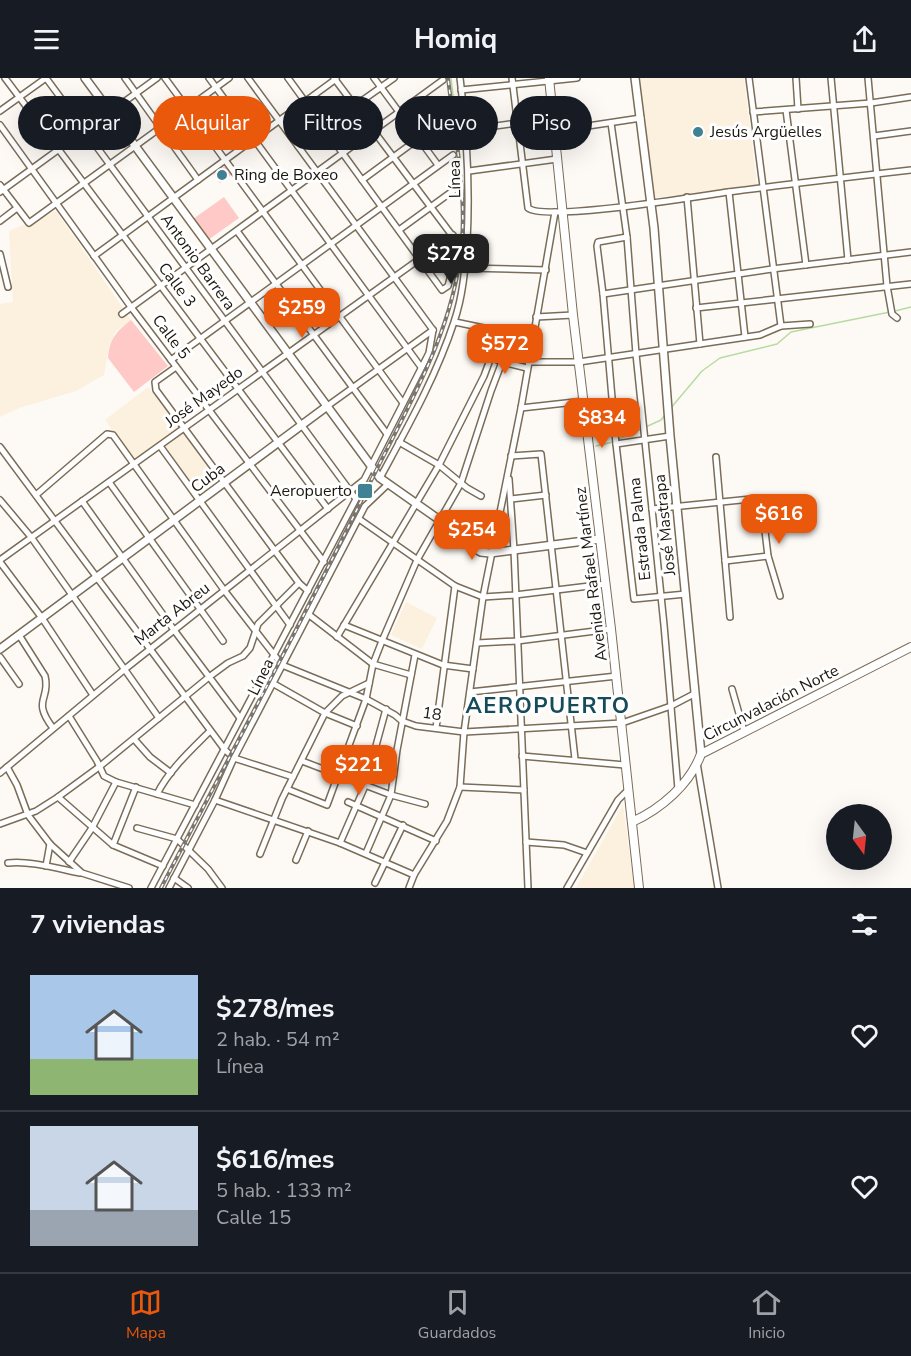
<!DOCTYPE html>
<html lang="es">
<meta charset="utf-8">
<style>
:root{--surface:#171b24;--page:#242831;--text:#f1f3f6;--muted:#9ea1a6;--line:#363941;--accent:#ea580c}
body{margin:0;font-family:"Nunito Sans",sans-serif;background:var(--page);color:var(--text);height:100vh;display:flex;flex-direction:column;font-size:22px;white-space:nowrap}
*{box-sizing:border-box;margin:0}
p{font-size:20px;color:var(--muted)}
.icon{flex:none;width:33px;height:33px;fill:none;stroke:currentColor;stroke-width:2;stroke-linecap:round;stroke-linejoin:round}
.map{position:relative;height:810px;overflow:hidden}
.details{display:flex;flex-direction:column;background:var(--surface);flex:1}
.details>*{flex:none}
.top-card{position:absolute;left:18px;top:18px;width:600px;height:54px;display:flex;gap:12px}
.needle{width:39px;rotate:165deg}
.controls{position:absolute;left:826px;top:726px;display:grid;gap:12px}
.controls a{display:grid;place-items:center;width:66px;height:66px;border-radius:50%;background:var(--surface);box-shadow:0 6px 24px #0002;font-size:30px}
.price{position:absolute;translate:-50% -51px;padding:0 14px;border-radius:12px;background:var(--accent);color:#fff;font-size:20px;line-height:39px;filter:drop-shadow(0 2px 3px #0008)}
.price::after{content:'';position:absolute;left:50%;top:36px;width:18px;height:14px;margin-left:-9px;background:inherit;clip-path:polygon(0 0,100% 0,50% 100%)}
.price.active{background:#222;color:#fff}
ul{padding:0;list-style:none}
li{display:flex;align-items:center;gap:18px;height:150px;padding:0 30px}
li+li{border-top:2px solid var(--line)}
li span{display:grid;place-items:center;flex:none;width:168px;height:120px;border-radius:0px;color:#555}
li>.icon{margin-inline-start:auto}
span .icon{width:72px;height:72px;fill:#fffc;stroke-width:1}
li b{font-size:26px}
h2{display:flex;justify-content:space-between;align-items:center;height:72px;padding:0 30px;font-size:26px}
.chip{padding:0 21px;border-radius:27px;background:var(--surface);box-shadow:0 6px 24px #0002;font-size:21px;line-height:54px}
.chip.active{background:var(--accent);color:#fff}
header{display:flex;justify-content:space-between;align-items:center;height:78px;padding:0 30px;background:var(--surface);font-size:27px;font-weight:700}
.menu{display:flex;justify-content:space-around;align-items:center;height:84px;border-top:2px solid var(--line);background:var(--surface);font-size:16px;color:var(--muted)}
.menu a{display:grid;justify-items:center;gap:3px}
.menu .active{color:var(--accent)}
.map>svg:first-child{display:block}
.built{fill:#fcf0de}
.green{fill:#fec9c7}
.lines{fill:none;stroke-linecap:round;stroke-linejoin:round}
.stream{stroke:#b6dba1;stroke-width:1.5}
.minor-casing{stroke:#7a6d58;stroke-width:8}
.tertiary-casing{stroke:#7a6d58;stroke-width:10}
.secondary-casing{stroke:#7a6d58;stroke-width:10}
.minor{stroke:#fff;stroke-width:5}
.tertiary{stroke:#fff;stroke-width:7}
.secondary{stroke:#fff;stroke-width:8}
.rail-casing{stroke:#7a766f;stroke-width:4}
.rail{stroke:#fff;stroke-width:1.5;stroke-dasharray:4.5;stroke-linecap:butt}
.poi-dot{fill:#418194;stroke:#fff;stroke-width:2}
.labels{text-anchor:middle;dominant-baseline:central;stroke-width:6;stroke-linejoin:round;paint-order:stroke}
.poi-label{font-size:16px;fill:#1b160e;stroke:#fff;text-anchor:start}
.street-label{font-size:16px;fill:#1b160e;stroke:#fff}
.district-label{font-size:22px;font-weight:bold;letter-spacing:1.5px;fill:#164b5a;stroke:#fff}
</style>
<header><svg class="icon" aria-label="menu" viewBox="0 0 24 24"><path d="M4 6h16M4 12h16M4 18h16"/></svg>Homiq<svg class="icon" aria-label="share" viewBox="0 0 24 24"><path d="M12 15V3M7 8l5-5 5 5M5 13v7h14v-7"/></svg></header>
<div class="map">
<svg width="911" height="810" viewBox="0 0 911 810">
<rect width="100%" height="100%" fill="#fdfaf6"/>
<g class="built">
<path d="M639,0H744L757,108L653,120Z"/>
<path d="M56,133L131,242L116,253L109,268L104,297L76,313L19,330L0,339V226L13,224L9,153Z"/>
<path d="M148,309L179,349L135,382L105,342Z"/>
<path d="M185,354L220,403L200,417L165,368Z"/>
<path d="M406,524L437,540L422,571L391,557Z"/>
<path d="M623,727L634,810H576Z"/>
</g>
<g class="green">
<path d="M225,88L231,97L220,105L214,96Z"/>
<path d="M224,119L239,140L208,162L193,141Z"/>
<path d="M131,242L168,288L134,314L108,280C109,261 117,253 131,242Z"/>
</g>
<g class="lines">
<g class="stream">
<path d="M451,0L461,88"/>
<path d="M895,233L911,229"/>
<path d="M670,331L702,293L720,280L777,266L791,254L890,234"/>
<path d="M617,362L661,342L665,337"/>
<path d="M596,368L613,364"/>
</g>
<g class="minor-casing">
<g id="minor">
<path d="M5,0L328,431"/>
<path d="M46,0L356,421L151,810"/>
<path d="M125,0L198,102"/>
<path d="M165,0L403,325"/>
<path d="M209,0L421,289"/>
<path d="M248,0L433,252"/>
<path d="M288,0L442,212L448,208L457,175V164L334,0"/>
<path d="M374,0L438,87"/>
<path d="M512,0L528,130C545,144 699,118 728,114C789,106 850,99 911,92"/>
<path d="M749,0L781,248L810,246"/>
<path d="M796,0L798,31"/>
<path d="M831,0L848,182"/>
<path d="M868,0L887,208L892,236L897,240"/>
<path d="M461,12L577,0"/>
<path d="M786,32L806,187"/>
<path d="M0,33L46,0"/>
<path d="M753,34L871,25L911,19"/>
<path d="M611,45L627,159L636,276L664,547L678,711"/>
<path d="M0,47L131,229L324,484"/>
<path d="M466,52L553,40"/>
<path d="M555,53L641,40"/>
<path d="M874,58L911,53"/>
<path d="M298,68L394,0"/>
<path d="M469,93L557,81"/>
<path d="M362,102L418,61"/>
<path d="M0,107L29,145L229,0"/>
<path d="M0,114L157,0"/>
<path d="M729,114L745,259"/>
<path d="M687,119L700,266"/>
<path d="M0,143L17,130"/>
<path d="M399,152L454,112"/>
<path d="M237,153L387,356"/>
<path d="M627,159L598,164L597,168L603,216L616,366L634,521L686,516"/>
<path d="M0,176L8,209"/>
<path d="M94,178L336,1"/>
<path d="M465,190L546,192"/>
<path d="M603,216L772,191L911,174"/>
<path d="M696,230L911,206"/>
<path d="M122,236L443,2"/>
<path d="M536,239L573,237"/>
<path d="M455,244L532,260"/>
<path d="M171,282L453,77"/>
<path d="M528,284H579L760,257L781,248"/>
<path d="M176,289L155,304L156,312L275,473L299,505L308,513"/>
<path d="M326,329L433,252"/>
<path d="M521,330L584,323"/>
<path d="M399,364L439,387L467,410L481,418"/>
<path d="M616,366L670,358"/>
<path d="M160,368L290,547"/>
<path d="M0,369L225,672L234,680L293,699"/>
<path d="M511,378L541,376L575,681"/>
<path d="M716,379L730,539"/>
<path d="M380,400C407,350 436,299 454,244C463,218 465,191 467,164C470,108 467,55 460,0"/>
<path d="M509,401L514,472L528,810"/>
<path d="M109,404L223,563"/>
<path d="M36,417L107,356L113,357L224,512L282,587L366,621L395,637L402,643L416,648L464,654L622,645L671,628L694,616"/>
<path d="M511,421L546,417"/>
<path d="M0,422L31,459L159,640"/>
<path d="M82,423L174,552L240,640"/>
<path d="M652,431L761,420L768,478L780,518"/>
<path d="M359,441L455,508L483,519L515,517L606,506"/>
<path d="M0,482L453,157"/>
<path d="M725,483L768,478"/>
<path d="M0,484L42,540L93,617"/>
<path d="M308,536L373,586L411,597"/>
<path d="M344,547L443,587L473,591"/>
<path d="M19,557L45,598C51,622 31,621 53,650"/>
<path d="M337,559L439,387L484,298L491,279L502,284L527,290"/>
<path d="M477,565L517,563L611,551"/>
<path d="M0,579L19,606"/>
<path d="M274,606L325,635L357,648"/>
<path d="M732,611L744,653"/>
<path d="M470,614L617,598"/>
<path d="M69,638L97,683L104,698L116,704L195,727"/>
<path d="M436,650L455,508"/>
<path d="M134,661L150,679L171,695"/>
<path d="M522,678L625,687"/>
<path d="M302,683L391,717L425,726"/>
<path d="M697,685L718,810"/>
<path d="M7,689L17,707L28,737L50,766L82,795L129,810"/>
<path d="M0,695L125,591L364,402L429,275L433,252"/>
<path d="M460,709L524,712"/>
<path d="M287,711L327,727L366,621L373,586L382,563L417,482L461,405L491,313L502,284"/>
<path d="M157,716C169,692 191,672 210,653"/>
<path d="M58,719L113,767L163,788"/>
<path d="M215,722L340,765L414,797"/>
<path d="M348,724L436,763"/>
<path d="M0,746L36,733L58,719L99,689L209,599L228,585L243,578L250,570L258,546L299,505"/>
<path d="M137,750L177,761L208,791L222,810"/>
<path d="M526,764L564,767L587,775"/>
<path d="M340,765L365,708L386,631"/>
<path d="M113,767L136,709"/>
<path d="M366,775L391,717L397,672L415,577"/>
<path d="M260,776L282,721L325,635L342,618L369,605"/>
<path d="M296,782L308,753"/>
<path d="M69,784L92,750L116,704"/>
<path d="M8,785C27,782 60,791 80,795"/>
<path d="M46,788L50,766"/>
<path d="M174,800L188,810"/>
<path d="M375,805L403,747"/>
<path d="M169,810L215,722L234,680L365,428L387,407"/>
<path d="M409,810L414,797L447,743L460,709L464,654L483,519L521,330L555,134"/>
<path d="M567,810L618,722L628,712"/>
</g>
</g>
<g class="tertiary-casing">
<g id="tertiary">
<path d="M85,0L380,400L441,443L470,468L481,474L490,475L600,461"/>
<path d="M635,0L654,150L670,358L701,676"/>
<path d="M0,571L326,329"/>
</g>
</g>
<g class="secondary-casing">
<g id="secondary">
<path d="M549,0L573,237L611,551L639,810"/>
<path d="M632,744C661,731 690,706 701,676L911,569"/>
</g>
</g>
<use href="#minor" class="minor"/>
<use href="#tertiary" class="tertiary"/>
<use href="#secondary" class="secondary"/>
<g class="rail-casing">
<path id="rail" d="M161,810C229,679 300,548 365,415C404,334 455,255 462,162C466,110 454,52 448,0"/>
</g>
<use href="#rail" class="rail"/>
</g>
<g class="poi-dot">
<circle cx="698" cy="54" r="6"/>
<circle cx="222" cy="97" r="6"/>
<rect x="357" y="405" width="16" height="16" rx="3"/>
</g>
<g class="labels">
<g class="poi-label">
<text x="710" y="54">Jesús Argüelles</text>
<text x="234" y="97">Ring de Boxeo</text>
<text x="352" y="413" text-anchor="end">Aeropuerto</text>
</g>
<g class="street-label">
<text transform="translate(455 101) rotate(-91)">Línea</text>
<text transform="translate(198 184) rotate(54)">Antonio Barrera</text>
<text transform="translate(177 207) rotate(53)">Calle 3</text>
<text transform="translate(171 259) rotate(53)">Calle 5</text>
<text transform="translate(204 319) rotate(-36)">José Mayedo</text>
<text transform="translate(208 400) rotate(-37)">Cuba</text>
<text transform="translate(665 447) rotate(-96)">José Mastrapa</text>
<text transform="translate(640 451) rotate(-96)">Estrada Palma</text>
<text transform="translate(591 496) rotate(-97)">Avenida Rafael Martínez</text>
<text transform="translate(172 536) rotate(-38)">Marta Abreu</text>
<text transform="translate(261 599) rotate(-64)">Línea</text>
<text transform="translate(771 625) rotate(-27)">Circunvalación Norte</text>
<text transform="translate(432 636) rotate(8)">18</text>
</g>
<g class="district-label">
<text x="548" y="628">AEROPUERTO</text>
</g>
</g>
</svg>
<div class="controls">
<a><svg class="needle" viewBox="-14 -14 28 28"><path d="M0-13l5 13h-10z" fill="#e53935"/><path d="M0 13l5-13h-10z" fill="#9ea1a6"/></svg></a>
</div>
<b class="price active" style="left:451px;top:207px">$278</b>
<b class="price" style="left:302px;top:261px">$259</b>
<b class="price" style="left:505px;top:297px">$572</b>
<b class="price" style="left:602px;top:371px">$834</b>
<b class="price" style="left:779px;top:467px">$616</b>
<b class="price" style="left:472px;top:483px">$254</b>
<b class="price" style="left:359px;top:718px">$221</b>
<div class="top-card">
<a class="chip">Comprar</a>
<a class="chip active">Alquilar</a>
<a class="chip">Filtros</a>
<a class="chip">Nuevo</a>
<a class="chip">Piso</a>
</div>
</div>
<section class="details">
<h2>7 viviendas<svg class="icon" aria-label="filters" viewBox="0 0 24 24"><path d="M4 7h16M4 17h16"/><circle cx="9" cy="7" r="2"/><circle cx="15" cy="17" r="2"/></svg></h2>
<ul>
<li><span style="background:linear-gradient(#a9c7e8 70%,#8fb573 0)"><svg class="icon" aria-label="home" viewBox="0 0 24 24"><path d="M3 11l9-7 9 7M6 9v11h12V9"/></svg></span><div><b>$278/mes</b><p>2 hab. · 54 m²</p><p>Línea</p></div><svg class="icon" aria-label="heart" viewBox="0 0 24 24"><path d="M12 20l-8-8c-3-5 5-10 8-4 3-6 11-1 8 4z"/></svg></li>
<li><span style="background:linear-gradient(#c9d6e8 70%,#9aa5b1 0)"><svg class="icon" aria-label="home" viewBox="0 0 24 24"><path d="M3 11l9-7 9 7M6 9v11h12V9"/></svg></span><div><b>$616/mes</b><p>5 hab. · 133 m²</p><p>Calle 15</p></div><svg class="icon" aria-label="heart" viewBox="0 0 24 24"><path d="M12 20l-8-8c-3-5 5-10 8-4 3-6 11-1 8 4z"/></svg></li>
</ul>
</section>
<nav class="menu">
<a class="active"><svg class="icon" aria-label="map" viewBox="0 0 24 24"><path d="M3 6l6-2 6 2 6-2v14l-6 2-6-2-6 2zM9 4v14M15 6v14"/></svg>Mapa</a>
<a><svg class="icon" aria-label="saved" viewBox="0 0 24 24"><path d="M7 4h10v16l-5-4-5 4z"/></svg>Guardados</a>
<a><svg class="icon" aria-label="home" viewBox="0 0 24 24"><path d="M3 11l9-7 9 7M6 9v11h12V9"/></svg>Inicio</a>
</nav>
